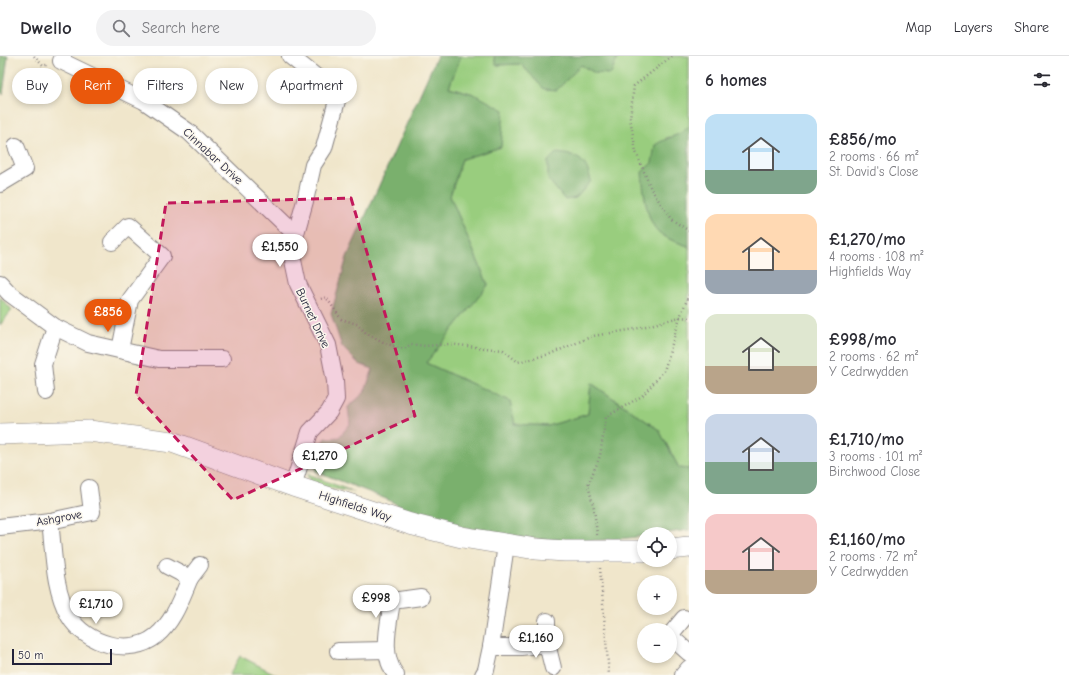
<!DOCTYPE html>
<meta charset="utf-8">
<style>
:root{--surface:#fff;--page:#f2f2f3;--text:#2b2b33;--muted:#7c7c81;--line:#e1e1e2;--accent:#ea580c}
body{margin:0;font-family:"Comic Neue",sans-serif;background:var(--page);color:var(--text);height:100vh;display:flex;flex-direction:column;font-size:15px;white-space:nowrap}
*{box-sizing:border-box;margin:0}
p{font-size:13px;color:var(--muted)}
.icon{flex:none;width:22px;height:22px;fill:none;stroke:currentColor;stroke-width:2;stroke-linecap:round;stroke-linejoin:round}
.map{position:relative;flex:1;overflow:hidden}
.details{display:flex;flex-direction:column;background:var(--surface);width:380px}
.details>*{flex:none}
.hud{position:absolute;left:12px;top:12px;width:380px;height:36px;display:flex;gap:8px}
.fabs{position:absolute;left:637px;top:471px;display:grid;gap:8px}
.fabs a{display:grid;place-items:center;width:40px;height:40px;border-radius:50%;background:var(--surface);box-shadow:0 2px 6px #0003;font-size:20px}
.scale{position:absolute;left:12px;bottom:10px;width:100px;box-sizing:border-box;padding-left:4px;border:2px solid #22223b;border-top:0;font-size:11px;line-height:14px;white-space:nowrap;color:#22223b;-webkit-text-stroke:3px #fbf7ec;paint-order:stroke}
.price{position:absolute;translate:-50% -34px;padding:0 9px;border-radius:14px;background:#fff;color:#222;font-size:13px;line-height:26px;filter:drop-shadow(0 1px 2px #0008)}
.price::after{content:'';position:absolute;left:50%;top:24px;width:12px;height:9px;margin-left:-6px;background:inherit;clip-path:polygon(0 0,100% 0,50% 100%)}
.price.on{background:var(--accent);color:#fff}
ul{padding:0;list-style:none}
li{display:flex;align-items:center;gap:12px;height:100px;padding:0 16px}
li span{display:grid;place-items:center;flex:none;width:112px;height:80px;border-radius:12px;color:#555}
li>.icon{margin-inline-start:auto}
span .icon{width:48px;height:48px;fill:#fffc;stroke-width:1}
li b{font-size:17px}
h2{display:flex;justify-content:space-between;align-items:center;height:48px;padding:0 16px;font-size:17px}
.pill{padding:0 14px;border-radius:18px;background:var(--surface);box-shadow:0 2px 6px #0003;font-size:14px;line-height:36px}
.pill.on{background:var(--accent);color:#fff}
header{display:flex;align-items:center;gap:24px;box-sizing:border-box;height:56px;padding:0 20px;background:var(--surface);border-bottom:1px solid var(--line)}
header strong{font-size:19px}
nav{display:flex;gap:22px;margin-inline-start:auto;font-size:14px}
.search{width:280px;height:36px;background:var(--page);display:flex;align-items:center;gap:10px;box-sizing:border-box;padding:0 14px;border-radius:22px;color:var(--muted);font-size:15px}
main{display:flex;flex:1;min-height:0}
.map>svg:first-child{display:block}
.green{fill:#99cd7e;stroke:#5e785c}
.forest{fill:#7ab06d;stroke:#4e6954}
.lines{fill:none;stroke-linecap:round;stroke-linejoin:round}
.minor-casing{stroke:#898483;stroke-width:18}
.major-casing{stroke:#898483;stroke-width:22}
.path{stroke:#898483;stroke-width:2.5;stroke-dasharray:1 3;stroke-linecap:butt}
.minor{stroke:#fff;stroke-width:16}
.major{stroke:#fff;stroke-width:21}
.marked{fill:#c2185b;fill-opacity:0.2;stroke:#c2185b;stroke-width:3;stroke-dasharray:8 5;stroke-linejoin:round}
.labels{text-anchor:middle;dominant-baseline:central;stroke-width:3;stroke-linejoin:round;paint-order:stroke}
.street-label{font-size:12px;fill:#22223b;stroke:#fbf7ec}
</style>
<header>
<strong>Dwello</strong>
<div class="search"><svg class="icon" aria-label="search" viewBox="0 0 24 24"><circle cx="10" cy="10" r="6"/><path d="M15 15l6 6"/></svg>Search here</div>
<nav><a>Map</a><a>Layers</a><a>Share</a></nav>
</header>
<main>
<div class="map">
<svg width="689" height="619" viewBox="0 0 689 619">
<rect width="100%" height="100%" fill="#fbf7ec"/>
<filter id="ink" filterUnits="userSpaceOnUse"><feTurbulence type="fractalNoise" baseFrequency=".025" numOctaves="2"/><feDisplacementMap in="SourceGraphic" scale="8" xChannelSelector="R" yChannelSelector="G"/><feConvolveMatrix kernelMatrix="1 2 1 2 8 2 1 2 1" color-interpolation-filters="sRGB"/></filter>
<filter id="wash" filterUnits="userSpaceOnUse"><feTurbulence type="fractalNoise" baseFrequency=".012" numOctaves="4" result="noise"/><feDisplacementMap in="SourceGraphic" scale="16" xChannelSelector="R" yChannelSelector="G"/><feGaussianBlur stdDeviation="0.9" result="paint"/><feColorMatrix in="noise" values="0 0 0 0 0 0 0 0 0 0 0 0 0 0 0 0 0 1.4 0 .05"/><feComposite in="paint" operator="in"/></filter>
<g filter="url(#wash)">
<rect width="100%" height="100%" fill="#f0e6cb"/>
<g class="green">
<path d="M461,0H494L496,9L521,8L544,33L581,9L595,17L611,18L618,0H689V70L682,78L666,82L669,183L688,190L689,193V260L687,264L689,265V413L679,412L659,374L591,327L588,358L548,370L514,368L510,345L426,307L488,229L450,140L462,103L501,91L474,38L449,31Z"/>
<path d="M0,241L12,254L0,269Z"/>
<path d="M307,418L354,436L323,431L310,426Z"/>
<path d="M240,600L277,619H229Z"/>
</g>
<g class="forest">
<path d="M0,0H8L3,38L0,35Z"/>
<path d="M437,0H461L449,31L474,38L504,54L501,91L462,103L450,140L488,229L426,307L510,345L515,368L548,370L588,358L591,327L659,374L679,412L689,413V474L660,478H644V480C568,491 489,483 416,459C405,456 397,447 386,443C363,433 339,425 316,415L313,401L325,382L339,381L350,368L348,351L364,337L373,313L359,308L342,291L331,258L347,201Z"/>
<path d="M494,0H618L611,18L595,17L581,9L557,34L544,33L521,8L496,9Z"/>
<path d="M689,70V193L688,190C677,186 662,182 655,172C646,161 643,131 642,116L652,107L655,89C667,81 679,81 689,70Z"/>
<path d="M556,97C578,99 586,103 591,125L576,142L565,144L548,123V105Z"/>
</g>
</g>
<g filter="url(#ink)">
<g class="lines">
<g class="minor-casing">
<g id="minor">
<path d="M63,0L61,5L144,45L189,76L295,178"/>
<path d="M290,0L319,23L341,30L324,92L313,109L305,145L291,195L298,228L328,289L335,325L336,343L329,356L310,376L293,430"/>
<path d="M0,128L25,113L16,90"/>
<path d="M112,186L128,170L162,200L130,244L120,294"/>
<path d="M0,227L9,237L55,271L88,287L159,303H222"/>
<path d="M46,336L43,308L55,271"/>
<path d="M50,465C54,496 53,532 69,560C85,588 130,601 156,580C174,565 181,543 190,522L167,510"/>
<path d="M0,471L50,465L92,456L89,432"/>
<path d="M190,522L200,509"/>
<path d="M670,579L684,562"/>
<path d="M670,580L689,597"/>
<path d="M547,588L553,612"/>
<path d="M491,591H521L547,588V565"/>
<path d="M338,595L387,594"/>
<path d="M396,619C380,599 389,568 392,545L421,541"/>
<path d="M483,619L486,614L491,591L506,489"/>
<path d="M683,619L689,612"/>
</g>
</g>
<g class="major-casing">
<g id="major">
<path d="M0,378L89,375L172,386L293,430L410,468L462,481L536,493L565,495H644"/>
<path d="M670,493L689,491"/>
</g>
</g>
<g class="path">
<path d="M34,0L43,10L49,8"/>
<path d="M672,0L634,30L630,62L636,96L651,133L671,163L689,175"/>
<path d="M321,243L326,241L341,263L357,268L366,277L387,288L404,293L411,288L425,290L449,288L503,294L518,306L550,298L593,280L635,273L680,261L689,262"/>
<path d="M597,479L594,452L588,429L600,400L606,361L642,340L664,315L680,261L689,239"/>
<path d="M600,512L609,619"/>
</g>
<use href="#minor" class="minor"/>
<use href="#major" class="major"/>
</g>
</g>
<path class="marked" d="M351,142L415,360L233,444L136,339L166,147Z"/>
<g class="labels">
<g class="street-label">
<text transform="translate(213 100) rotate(43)">Cinnabar Drive</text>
<text transform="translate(313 262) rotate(65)">Burnet Drive</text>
<text transform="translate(355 450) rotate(18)">Highfields Way</text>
<text transform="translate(59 462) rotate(-10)">Ashgrove</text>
</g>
</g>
</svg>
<div class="fabs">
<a><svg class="icon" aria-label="locate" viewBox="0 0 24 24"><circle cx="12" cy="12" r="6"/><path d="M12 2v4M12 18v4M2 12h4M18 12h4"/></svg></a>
<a>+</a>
<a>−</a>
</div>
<div class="scale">50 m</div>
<b class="price" style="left:280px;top:212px">£1,550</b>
<b class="price on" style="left:108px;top:277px">£856</b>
<b class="price" style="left:320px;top:421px">£1,270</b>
<b class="price" style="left:376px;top:563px">£998</b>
<b class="price" style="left:96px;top:569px">£1,710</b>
<b class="price" style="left:536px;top:603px">£1,160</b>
<div class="hud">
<a class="pill">Buy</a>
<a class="pill on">Rent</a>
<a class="pill">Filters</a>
<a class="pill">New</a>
<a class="pill">Apartment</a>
</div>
</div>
<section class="details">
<h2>6 homes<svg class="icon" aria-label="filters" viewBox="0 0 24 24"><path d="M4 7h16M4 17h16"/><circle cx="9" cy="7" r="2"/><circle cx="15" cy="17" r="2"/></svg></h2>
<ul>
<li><span style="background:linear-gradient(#bfe0f5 70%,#7fa58c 0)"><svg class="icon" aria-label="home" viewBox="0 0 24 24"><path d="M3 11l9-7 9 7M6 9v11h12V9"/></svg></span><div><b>£856/mo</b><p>2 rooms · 66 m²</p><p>St. David's Close</p></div></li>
<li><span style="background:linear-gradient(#ffd9b3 70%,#9aa5b1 0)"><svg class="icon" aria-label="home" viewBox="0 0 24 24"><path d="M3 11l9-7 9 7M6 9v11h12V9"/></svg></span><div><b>£1,270/mo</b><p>4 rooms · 108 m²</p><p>Highfields Way</p></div></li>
<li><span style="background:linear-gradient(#dfe7d0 65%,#b9a48a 0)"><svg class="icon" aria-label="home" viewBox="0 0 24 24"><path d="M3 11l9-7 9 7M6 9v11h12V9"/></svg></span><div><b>£998/mo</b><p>2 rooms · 62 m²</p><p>Y Cedrwydden</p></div></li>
<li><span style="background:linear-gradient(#c9d6e8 60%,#7fa58c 0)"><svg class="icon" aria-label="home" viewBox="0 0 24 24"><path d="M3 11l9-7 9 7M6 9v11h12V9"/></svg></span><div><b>£1,710/mo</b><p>3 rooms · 101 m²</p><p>Birchwood Close</p></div></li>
<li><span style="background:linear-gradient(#f6c9c9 70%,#b9a48a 0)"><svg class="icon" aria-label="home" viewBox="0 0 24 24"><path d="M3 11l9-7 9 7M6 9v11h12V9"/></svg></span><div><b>£1,160/mo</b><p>2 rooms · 72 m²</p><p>Y Cedrwydden</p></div></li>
</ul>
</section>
</main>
